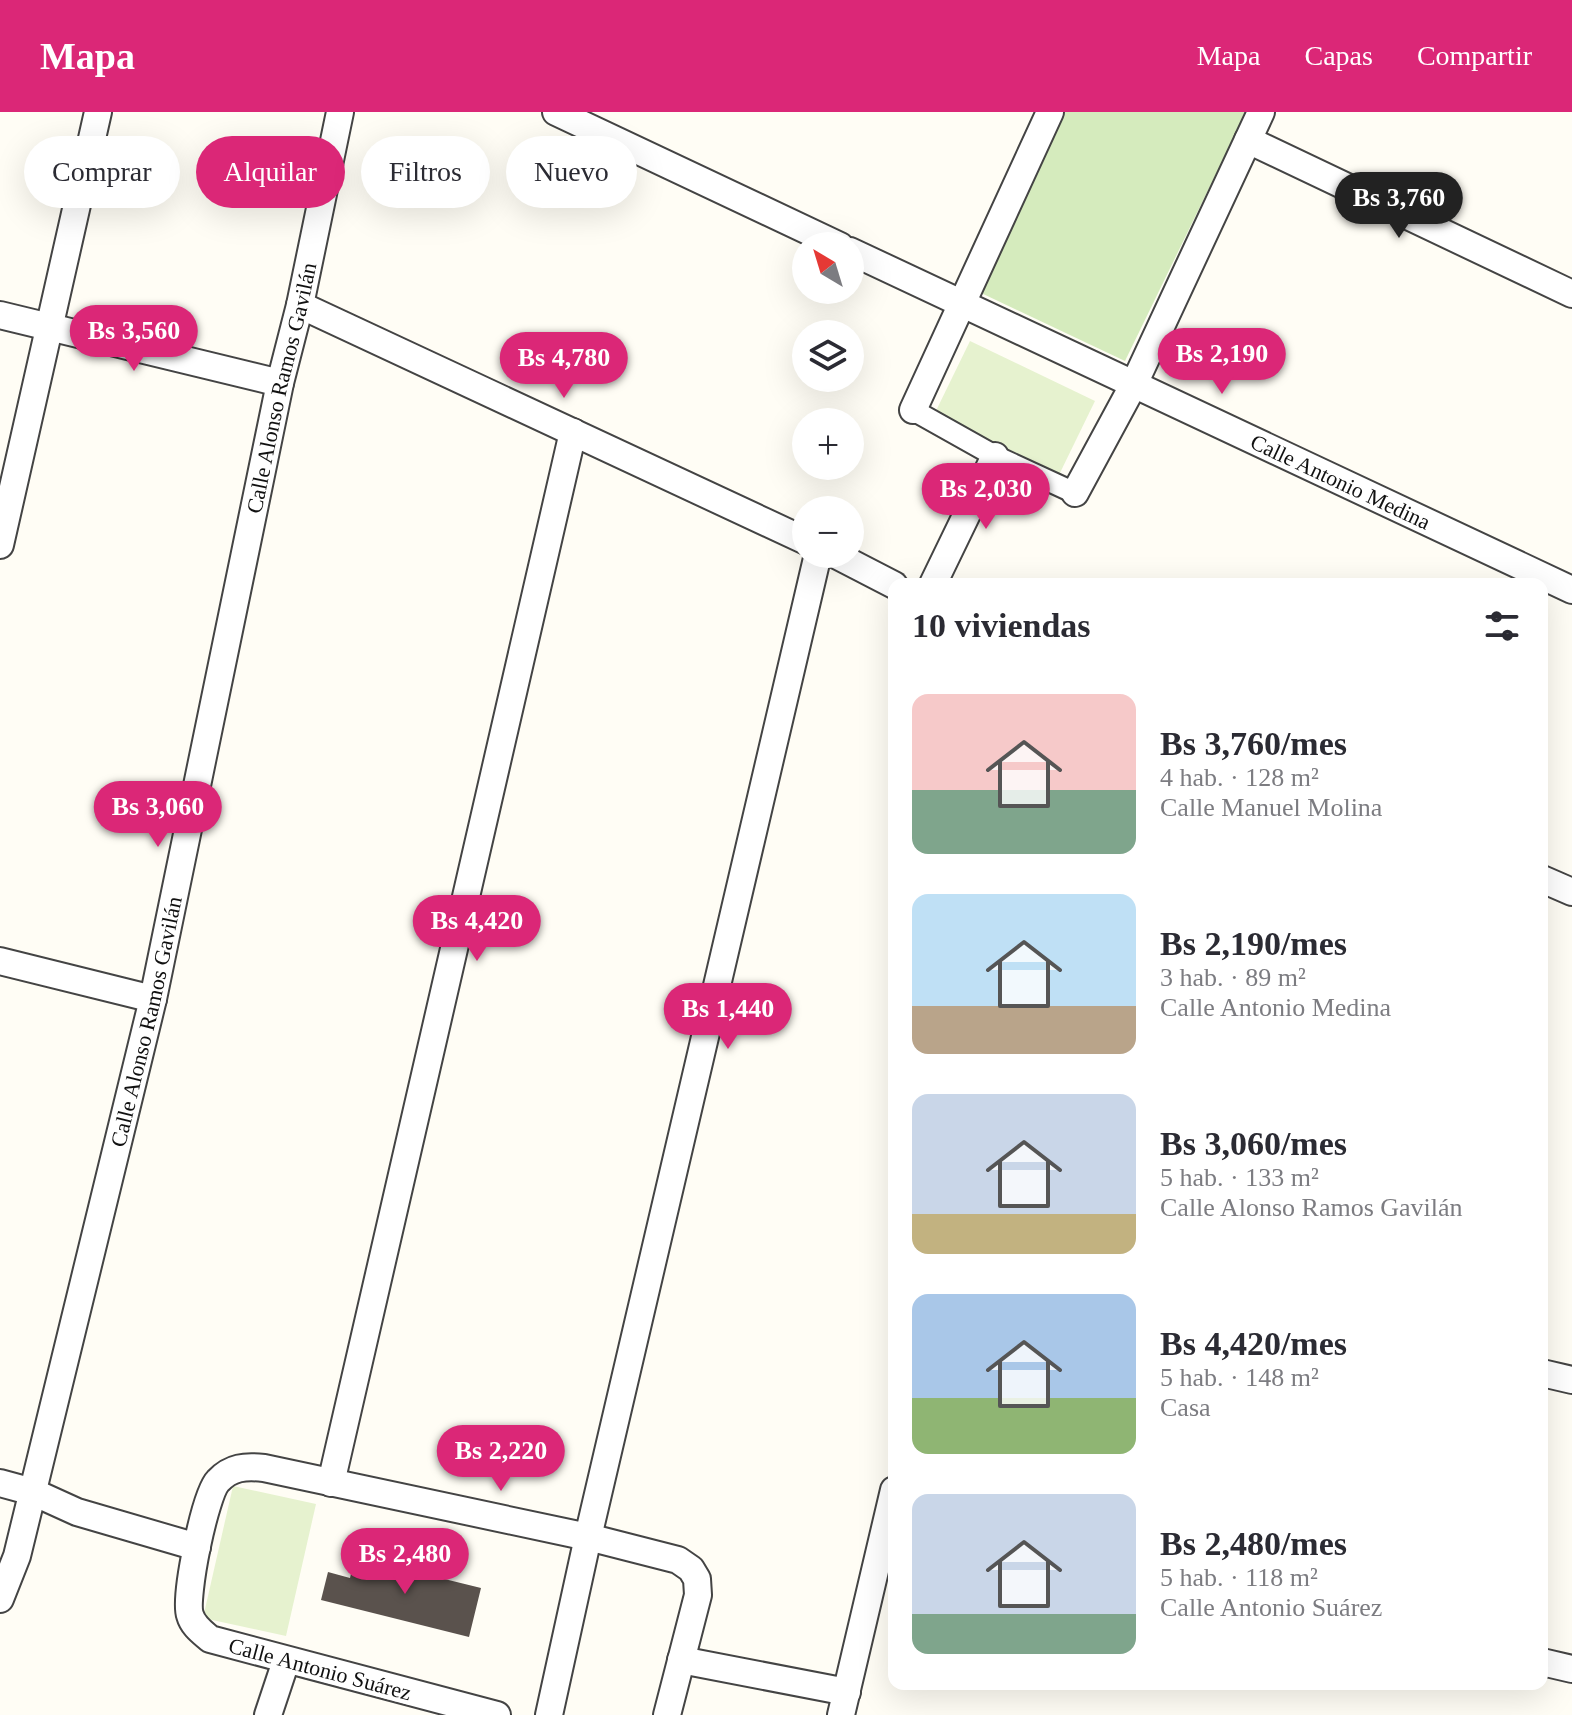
<!DOCTYPE html>
<html lang="es">
<meta charset="utf-8">
<style>
:root{--surface:#fff;--page:#f7f7f7;--text:#2b2b33;--muted:#7c7c81;--accent:#db2777}
body{margin:0;font-family:Georgia,serif;background:var(--page);color:var(--text);height:100vh;display:flex;flex-direction:column;font-size:30px;white-space:nowrap}
*{box-sizing:border-box;margin:0}
p{font-size:26px;color:var(--muted)}
.icon{flex:none;width:44px;height:44px;fill:none;stroke:currentColor;stroke-width:2;stroke-linecap:round;stroke-linejoin:round}
.map{position:relative;flex:1;overflow:hidden}
.side{position:absolute;left:888px;top:466px;width:660px;height:1112px;display:flex;flex-direction:column;background:var(--surface);border-radius:16px;box-shadow:0 8px 32px #0002}
.side>*{flex:none}
.top-card{position:absolute;left:24px;top:24px;width:744px;height:72px;display:flex;gap:16px}
.needle{width:52px;rotate:322deg}
.buttons{position:absolute;left:792px;top:120px;display:grid;gap:16px}
.buttons a{display:grid;place-items:center;width:72px;height:72px;border-radius:50%;background:var(--surface);box-shadow:0 8px 32px #0002;font-size:40px}
.price{position:absolute;translate:-50% -68px;padding:0 18px;border-radius:28px;background:var(--accent);color:#fff;font-size:26px;line-height:52px;filter:drop-shadow(0 2px 4px #0008)}
.price::after{content:'';position:absolute;left:50%;top:48px;width:24px;height:18px;margin-left:-12px;background:inherit;clip-path:polygon(0 0,100% 0,50% 100%)}
.price.current{background:#222;color:#fff}
ul{padding:0;list-style:none}
li{display:flex;align-items:center;gap:24px;height:200px;padding:0 24px}
li span{display:grid;place-items:center;flex:none;width:224px;height:160px;border-radius:16px;color:#555}
li>.icon{margin-inline-start:auto}
span .icon{width:96px;height:96px;fill:#fffc;stroke-width:1}
li b{font-size:34px}
h2{display:flex;justify-content:space-between;align-items:center;height:96px;padding:0 24px;font-size:34px}
.pill{padding:0 28px;border-radius:36px;background:var(--surface);box-shadow:0 8px 32px #0002;font-size:28px;line-height:72px}
.pill.current{background:var(--accent);color:#fff}
header{display:flex;align-items:center;gap:48px;box-sizing:border-box;height:112px;padding:0 40px;background:var(--accent);color:#fff}
header strong{font-size:38px}
nav{display:flex;gap:44px;margin-inline-start:auto;font-size:28px}
.map>svg:first-child{display:block}
.green{fill:#d5ebbd}
.pitch{fill:#e6f2cf}
.building{fill:#5a524d}
.lines{fill:none;stroke-linecap:round;stroke-linejoin:round}
.pedestrian-casing{stroke:#444;stroke-width:24}
.minor-casing{stroke:#444;stroke-width:30}
.pedestrian{stroke:#fff;stroke-width:20}
.minor{stroke:#fff;stroke-width:26}
.labels{text-anchor:middle;dominant-baseline:central;stroke-width:8;stroke-linejoin:round;paint-order:stroke}
.street-label{font-size:22px;fill:#111;stroke:#fff}
</style>
<header>
<strong>Mapa</strong>
<nav><a>Mapa</a><a>Capas</a><a>Compartir</a></nav>
</header>
<div class="map">
<svg width="1572" height="1603" viewBox="0 0 1572 1603">
<rect width="100%" height="100%" fill="#fffdf5"/>
<path class="green" d="M1065,0H1246L1125,249L979,180Z"/>
<g class="pitch">
<path d="M970,229L1095,289L1057,367L932,307Z"/>
<path d="M233,1374L316,1392L286,1524L203,1506Z"/>
</g>
<path class="building" d="M355,1445L481,1476L469,1525L321,1488L328,1460L350,1466Z"/>
<g class="lines">
<g class="pedestrian-casing">
<path id="pedestrian" d="M913,298L995,344L1075,381"/>
</g>
<g class="minor-casing">
<g id="minor">
<path d="M556,0L840,134"/>
<path d="M1248,28L1572,182"/>
<path id="s1" d="M850,139L1572,478"/>
<path d="M300,193L806,429"/>
<path d="M0,203L280,271"/>
<path d="M913,298L1050,0"/>
<path d="M1075,381L1135,270L1261,0"/>
<path d="M0,433L98,0"/>
<path d="M834,442L894,473"/>
<path d="M933,472L995,344"/>
<path d="M1542,767L1572,780"/>
<path d="M0,849L153,887"/>
<path d="M1542,1261L1572,1268"/>
<path d="M0,1371L33,1380L77,1400L197,1435"/>
<path d="M331,1371L573,320"/>
<path id="s2" d="M0,1487L17,1444L153,887L280,271L300,193L340,0"/>
<path d="M681,1548L847,1580"/>
<path d="M1542,1550L1572,1557"/>
<path d="M268,1603L286,1549"/>
<path d="M497,1603L210,1527C202,1520 193,1514 190,1503C184,1486 205,1382 218,1369C231,1355 245,1354 264,1356L588,1425L678,1448L691,1457L697,1467L698,1483L667,1603"/>
<path d="M549,1603L588,1425L818,442"/>
<path d="M841,1603L894,1378"/>
</g>
</g>
<use href="#pedestrian" class="pedestrian"/>
<use href="#minor" class="minor"/>
</g>
<g class="labels">
<g class="street-label">
<text stroke="none"><textPath href="#s2" startOffset="1244">Calle Alonso Ramos Gavilán</textPath></text>
<text stroke="none"><textPath href="#s1" startOffset="542">Calle Antonio Medina</textPath></text>
<text stroke="none"><textPath href="#s2" startOffset="596">Calle Alonso Ramos Gavilán</textPath></text>
<text transform="translate(320 1557) rotate(15)">Calle Antonio Suárez</text>
</g>
</g>
</svg>
<div class="buttons">
<a><svg class="needle" viewBox="-14 -14 28 28"><path d="M0-13l5 13h-10z" fill="#e53935"/><path d="M0 13l5-13h-10z" fill="#7c7c81"/></svg></a>
<a><svg class="icon" aria-label="layers" viewBox="0 0 24 24"><path d="M12 4l9 5-9 5-9-5zM3 14l9 5 9-5"/></svg></a>
<a>+</a>
<a>−</a>
</div>
<b class="price current" style="left:1399px;top:128px">Bs 3,760</b>
<b class="price" style="left:134px;top:261px">Bs 3,560</b>
<b class="price" style="left:1222px;top:284px">Bs 2,190</b>
<b class="price" style="left:564px;top:288px">Bs 4,780</b>
<b class="price" style="left:986px;top:419px">Bs 2,030</b>
<b class="price" style="left:158px;top:737px">Bs 3,060</b>
<b class="price" style="left:477px;top:851px">Bs 4,420</b>
<b class="price" style="left:728px;top:939px">Bs 1,440</b>
<b class="price" style="left:501px;top:1381px">Bs 2,220</b>
<b class="price" style="left:405px;top:1484px">Bs 2,480</b>
<div class="top-card">
<a class="pill">Comprar</a>
<a class="pill current">Alquilar</a>
<a class="pill">Filtros</a>
<a class="pill">Nuevo</a>
</div>
<section class="side">
<h2>10 viviendas<svg class="icon" aria-label="filters" viewBox="0 0 24 24"><path d="M4 7h16M4 17h16"/><circle cx="9" cy="7" r="2"/><circle cx="15" cy="17" r="2"/></svg></h2>
<ul>
<li><span style="background:linear-gradient(#f6c9c9 60%,#7fa58c 0)"><svg class="icon" aria-label="home" viewBox="0 0 24 24"><path d="M3 11l9-7 9 7M6 9v11h12V9"/></svg></span><div><b>Bs 3,760/mes</b><p>4 hab. · 128 m²</p><p>Calle Manuel Molina</p></div></li>
<li><span style="background:linear-gradient(#bfe0f5 70%,#b9a48a 0)"><svg class="icon" aria-label="home" viewBox="0 0 24 24"><path d="M3 11l9-7 9 7M6 9v11h12V9"/></svg></span><div><b>Bs 2,190/mes</b><p>3 hab. · 89 m²</p><p>Calle Antonio Medina</p></div></li>
<li><span style="background:linear-gradient(#c9d6e8 75%,#c2b280 0)"><svg class="icon" aria-label="home" viewBox="0 0 24 24"><path d="M3 11l9-7 9 7M6 9v11h12V9"/></svg></span><div><b>Bs 3,060/mes</b><p>5 hab. · 133 m²</p><p>Calle Alonso Ramos Gavilán</p></div></li>
<li><span style="background:linear-gradient(#a9c7e8 65%,#8fb573 0)"><svg class="icon" aria-label="home" viewBox="0 0 24 24"><path d="M3 11l9-7 9 7M6 9v11h12V9"/></svg></span><div><b>Bs 4,420/mes</b><p>5 hab. · 148 m²</p><p>Casa</p></div></li>
<li><span style="background:linear-gradient(#c9d6e8 75%,#7fa58c 0)"><svg class="icon" aria-label="home" viewBox="0 0 24 24"><path d="M3 11l9-7 9 7M6 9v11h12V9"/></svg></span><div><b>Bs 2,480/mes</b><p>5 hab. · 118 m²</p><p>Calle Antonio Suárez</p></div></li>
</ul>
</section>
</div>
